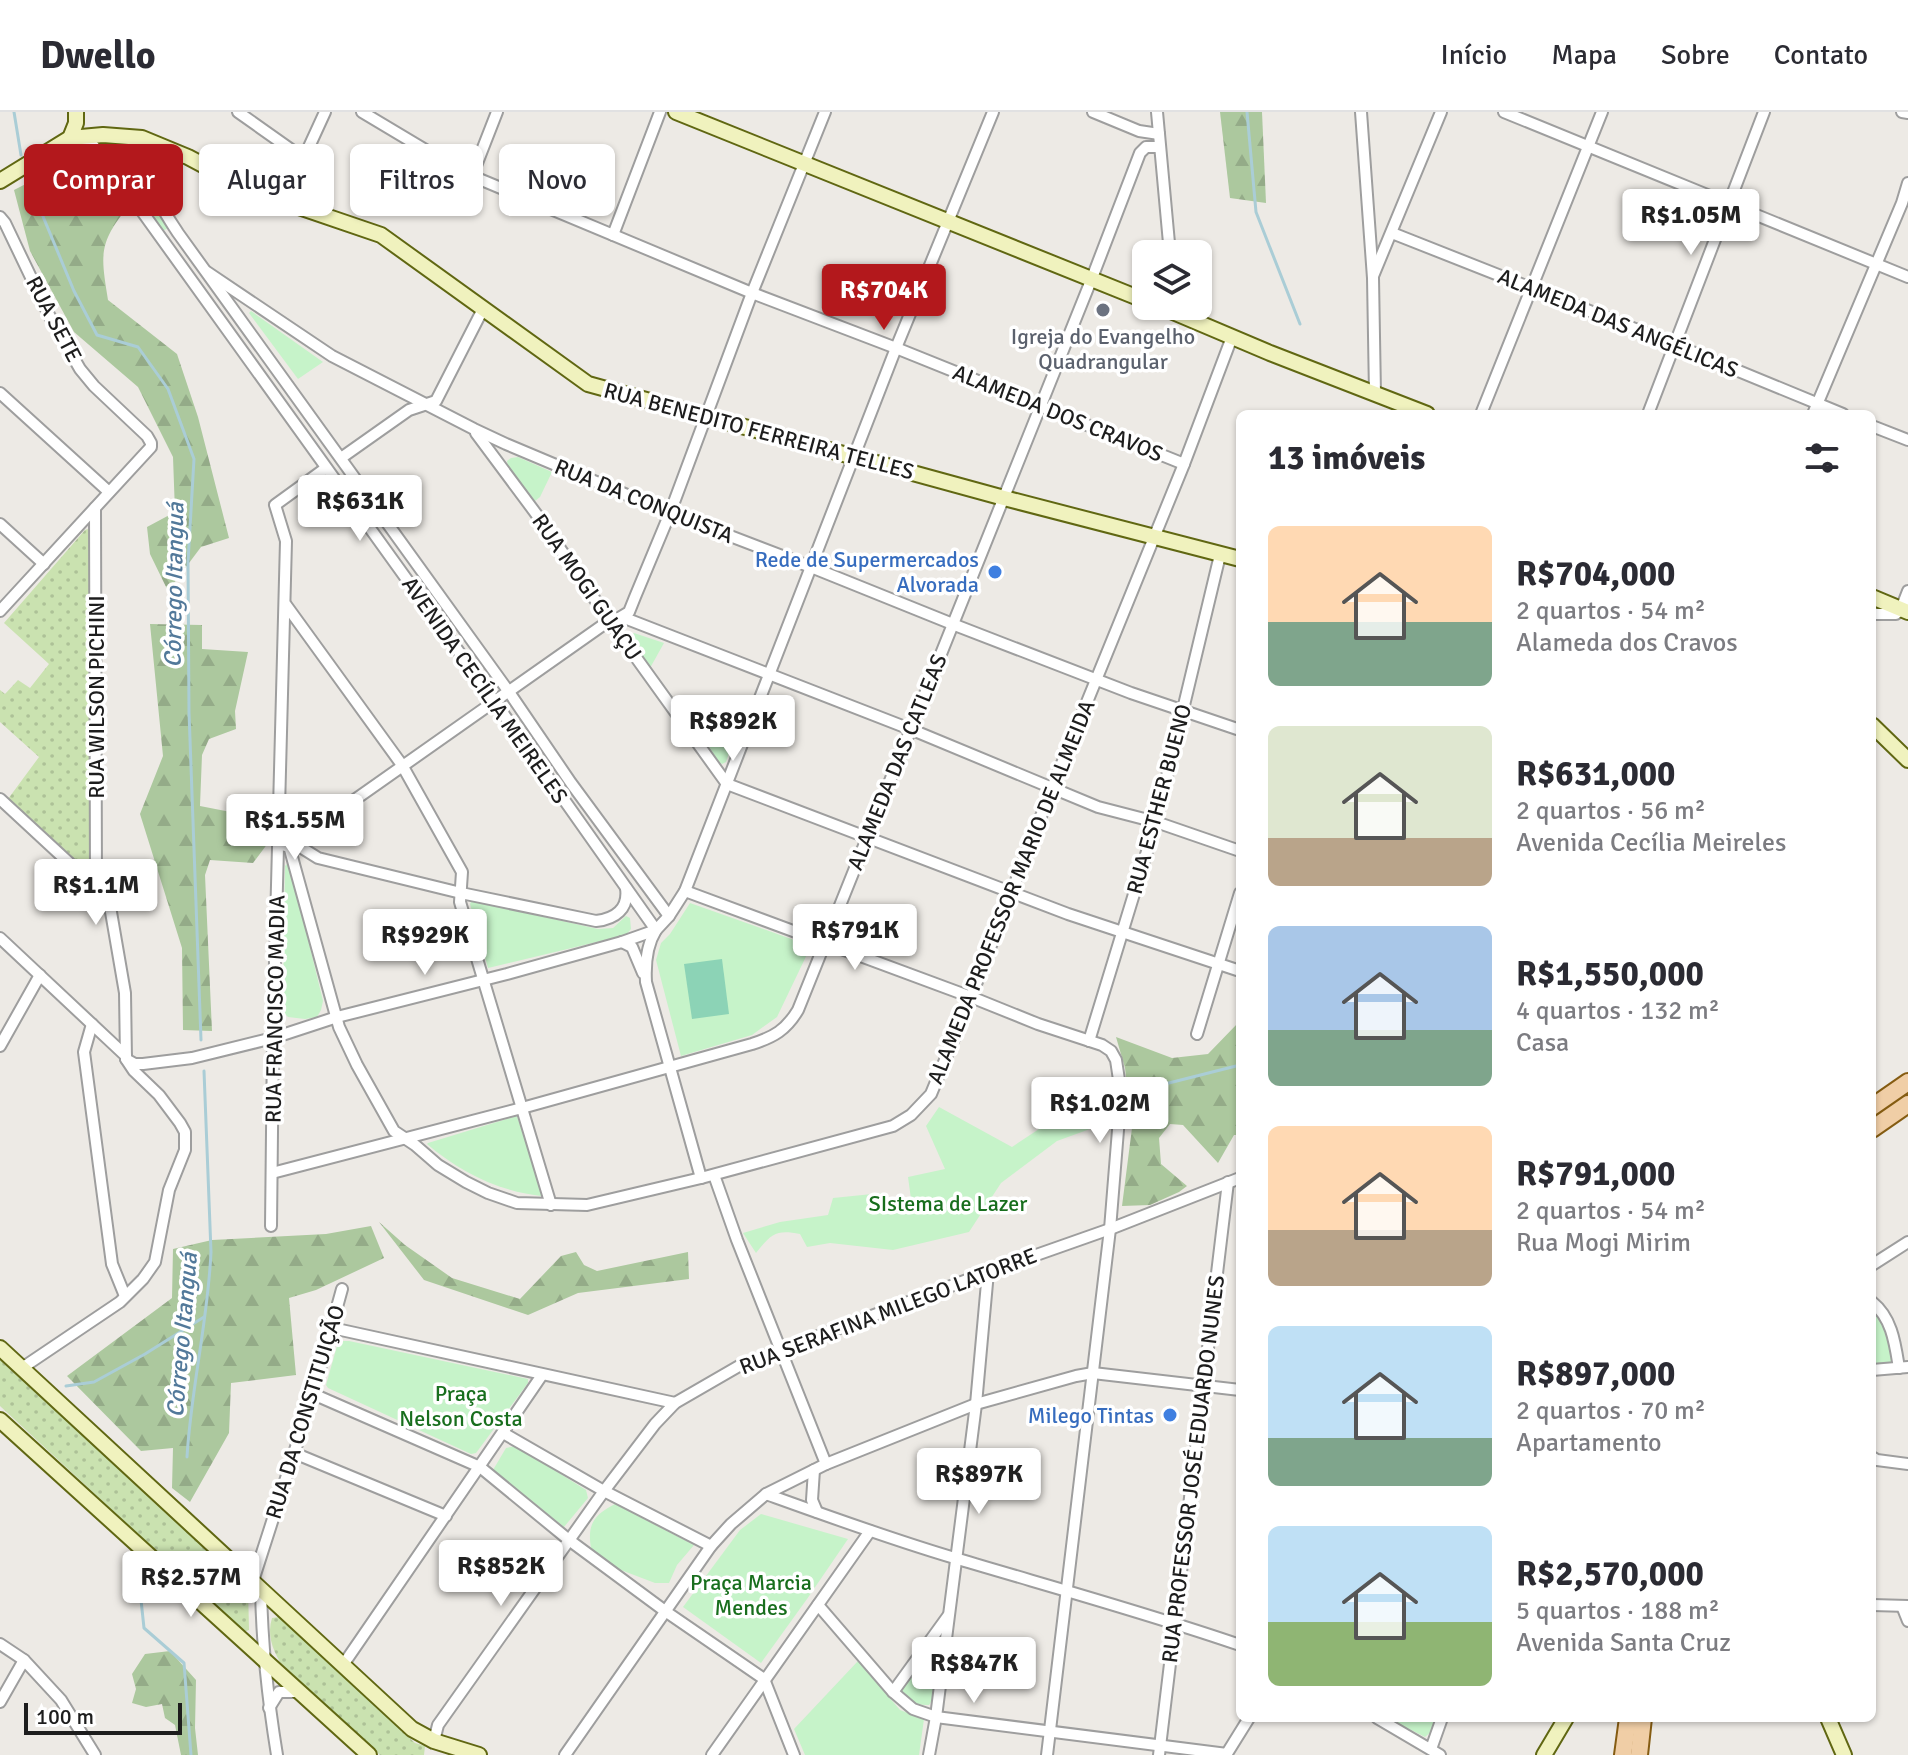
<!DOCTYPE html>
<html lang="pt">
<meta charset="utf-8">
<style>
:root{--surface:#fff;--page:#f7f7f7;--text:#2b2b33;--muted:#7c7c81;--line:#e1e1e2;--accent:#b3181c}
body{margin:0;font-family:Signika,sans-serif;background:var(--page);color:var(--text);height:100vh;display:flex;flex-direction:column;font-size:30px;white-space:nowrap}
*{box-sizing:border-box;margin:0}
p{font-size:26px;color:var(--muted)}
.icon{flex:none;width:44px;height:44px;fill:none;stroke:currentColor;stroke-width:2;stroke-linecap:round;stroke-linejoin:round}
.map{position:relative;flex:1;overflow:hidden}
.panel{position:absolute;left:1236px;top:298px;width:640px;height:1312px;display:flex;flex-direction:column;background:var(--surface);border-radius:12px;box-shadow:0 2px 6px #0004}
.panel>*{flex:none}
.banner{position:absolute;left:24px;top:32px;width:760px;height:72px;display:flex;gap:16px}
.controls{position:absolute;left:1132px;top:128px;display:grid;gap:16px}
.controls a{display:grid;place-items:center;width:80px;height:80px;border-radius:12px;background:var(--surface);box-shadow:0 2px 6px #0004;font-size:40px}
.scale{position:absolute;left:24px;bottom:20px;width:158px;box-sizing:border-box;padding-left:8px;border:4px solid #1d1d1d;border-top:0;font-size:22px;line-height:28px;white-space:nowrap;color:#1d1d1d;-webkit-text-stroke:6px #fff;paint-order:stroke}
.price{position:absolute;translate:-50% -68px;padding:0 18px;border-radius:8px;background:#fff;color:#222;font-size:26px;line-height:52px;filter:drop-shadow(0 2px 4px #0008)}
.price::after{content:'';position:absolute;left:50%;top:48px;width:24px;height:18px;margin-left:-12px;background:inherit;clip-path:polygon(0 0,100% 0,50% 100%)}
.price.on{background:var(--accent);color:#fff}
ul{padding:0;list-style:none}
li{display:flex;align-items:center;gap:24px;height:200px;padding:0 32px}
li span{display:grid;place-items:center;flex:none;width:224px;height:160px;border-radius:12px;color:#555}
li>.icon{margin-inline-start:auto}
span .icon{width:96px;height:96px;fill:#fffc;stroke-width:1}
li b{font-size:34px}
h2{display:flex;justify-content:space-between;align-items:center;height:96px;padding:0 32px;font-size:34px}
.tag{padding:0 28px;border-radius:12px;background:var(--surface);box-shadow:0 2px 6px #0004;font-size:28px;line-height:72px}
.tag.on{background:var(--accent);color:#fff}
header{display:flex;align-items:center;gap:48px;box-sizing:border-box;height:112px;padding:0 40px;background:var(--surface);border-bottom:2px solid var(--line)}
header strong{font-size:38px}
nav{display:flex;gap:44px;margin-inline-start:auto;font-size:28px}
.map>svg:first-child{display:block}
.grass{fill:url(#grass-dots)}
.forest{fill:url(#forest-firs)}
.park{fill:#c6f3c9}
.pitch{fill:#8cd3b6}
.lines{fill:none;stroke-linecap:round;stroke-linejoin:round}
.stream{stroke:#aacdd6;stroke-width:3}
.street-casing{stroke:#9e9e9e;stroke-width:14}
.secondary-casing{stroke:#606712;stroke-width:18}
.primary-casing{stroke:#855c12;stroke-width:20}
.street{stroke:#fff;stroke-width:10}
.secondary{stroke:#f0f2be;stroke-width:14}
.primary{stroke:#f0cea6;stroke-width:16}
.worship-dot{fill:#6b7280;stroke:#fff;stroke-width:3}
.shop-dot{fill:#3f7fe0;stroke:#fff;stroke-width:3}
.labels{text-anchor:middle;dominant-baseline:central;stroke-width:7;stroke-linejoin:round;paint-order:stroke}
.street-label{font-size:22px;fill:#1d1d1d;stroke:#fff}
.worship-label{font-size:22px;fill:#5b616d;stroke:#fff}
.shop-label{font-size:22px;fill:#366cbe;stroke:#fff;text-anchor:end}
.park-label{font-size:22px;fill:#186e1d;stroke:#fff}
.water-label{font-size:24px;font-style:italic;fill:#52799a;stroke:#fff}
</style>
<header>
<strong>Dwello</strong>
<nav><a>Início</a><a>Mapa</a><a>Sobre</a><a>Contato</a></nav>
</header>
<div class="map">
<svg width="1908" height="1643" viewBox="0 0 1908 1643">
<defs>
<pattern id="grass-dots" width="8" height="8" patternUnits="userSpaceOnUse" patternTransform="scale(2)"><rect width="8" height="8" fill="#cae2b0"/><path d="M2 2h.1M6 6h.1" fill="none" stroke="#adc197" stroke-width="1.8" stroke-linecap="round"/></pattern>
<pattern id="forest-firs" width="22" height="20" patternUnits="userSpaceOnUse" patternTransform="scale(2)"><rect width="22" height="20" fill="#acc89e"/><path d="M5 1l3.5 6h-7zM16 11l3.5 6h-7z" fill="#94ab88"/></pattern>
</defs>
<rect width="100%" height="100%" fill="#edeae5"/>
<g class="grass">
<path d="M88,417L91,418L89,756L86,759L8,687L39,645L0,610V578L5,582L18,568L30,576L49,552L4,511L85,418Z"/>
<path d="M0,1248L248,1475L249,1518L244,1520L0,1294Z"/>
<path d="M279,1505L415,1631L425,1634L424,1643H380L280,1550C272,1536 267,1522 272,1506Z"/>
</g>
<g class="forest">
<path d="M1220,0H1262L1266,91L1230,86Z"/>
<path d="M51,59L64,77L112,73L127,96C98,132 101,144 108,188L177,242L198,305L229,426L201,435L168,479L150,442L147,415L175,400L173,345L138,275L74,220L30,139L14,78Z"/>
<path d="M150,512L202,513V537L248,540L235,599L236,617L209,627L202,643L200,694L251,704L268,731L253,751L210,748L205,763L212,919L183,918L182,836L140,702L163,644Z"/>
<path d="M1237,912H1240V1023H1234L1218,1051L1183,1013L1170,1012L1159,1026L1161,1052L1187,1074L1179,1080L1150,1093L1122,1094L1132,1016L1125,956L1116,925L1172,946L1208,942Z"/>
<path d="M379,1110L405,1133L452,1166L520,1187L561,1144L576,1140L584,1153L597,1159L688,1140L689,1167L578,1181L528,1203L424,1168Z"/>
<path d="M371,1114L384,1146L316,1178L289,1186L296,1263L231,1271L229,1321L190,1390L172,1376L173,1336L141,1339L67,1264L172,1186L173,1137L212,1128L326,1122Z"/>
<path d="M170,1539L196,1568L195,1616L198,1643H181L175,1613L165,1606L162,1592L146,1595L132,1591L136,1577L132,1562L145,1542Z"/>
</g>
<g class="park">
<path d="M109,42L158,47C134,71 153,93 168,116L163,119Z"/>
<path d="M251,199L323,250L298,267L249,201Z"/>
<path d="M518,345L552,360L540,385L535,389L508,356L507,349L511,346Z"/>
<path d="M634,521L664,531L650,556L629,528L630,524Z"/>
<path d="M702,624L731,635L726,650L722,652L719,650Z"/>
<path d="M287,752L290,753L323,889L321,898L317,905L305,907L288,905L284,901L283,892L285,754Z"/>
<path d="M474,789L598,817L613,816L626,804L630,806L631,817L626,823L488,856L470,792L471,790Z"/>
<path d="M690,791L811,834L777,905L752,923L681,944L656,848L661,831L670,822Z"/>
<path d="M1115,980L1112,1009L1057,1029L1001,1071L969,1120L893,1138L830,1131L807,1135L800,1122C776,1117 771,1122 756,1141L743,1121L780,1110L828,1103L833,1086L882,1081L894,1093L911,1087L908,1065L945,1057L926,1014L939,995L1012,1035L1089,984Z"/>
<path d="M517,1004L542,1082L541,1084C498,1079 460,1060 427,1032L428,1031Z"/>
<path d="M1872,1194L1885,1206L1896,1252L1872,1254Z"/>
<path d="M342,1229H349L528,1267V1271L476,1341L471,1342L328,1276L326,1273L337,1234Z"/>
<path d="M516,1334L586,1378L588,1386L564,1415L493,1358L506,1336Z"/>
<path d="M615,1392L694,1433L677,1453L669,1471H655L613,1455L591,1436C587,1412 594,1403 615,1392Z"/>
<path d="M761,1402L848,1427L807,1487L761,1551L683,1495L740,1418Z"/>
<path d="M936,1535L939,1539L933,1587L929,1593C915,1594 909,1587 899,1579L931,1536Z"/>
<path d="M858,1549L900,1598L924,1607L919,1643H805L794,1617Z"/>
<path d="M1392,1606H1435L1433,1618L1425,1625L1391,1608Z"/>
</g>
<path class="pitch" d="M722,847L729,902L692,907L684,852Z"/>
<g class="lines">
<g class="stream">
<path d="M14,0L21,43"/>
<path d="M1247,0L1256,100L1300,212"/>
<path d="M32,78L74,179L97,223L138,235L168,277L194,347L188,450L189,600L201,928"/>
<path d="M1157,974L1240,953"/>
<path d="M66,1274L94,1270L145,1242L204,1205"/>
<path d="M187,1345C191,1276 208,1209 211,1140L204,959"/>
<path d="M138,1460L144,1516L184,1551L191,1643"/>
</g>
<g class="street-casing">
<g id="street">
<path d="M238,0L303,46"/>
<path d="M362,0L444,49L472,64L752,181L896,236L1184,352"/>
<path d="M1093,0L1139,19L1159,22"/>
<path d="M1157,0L1170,142"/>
<path d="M1361,0L1373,166L1375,282"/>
<path d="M1504,0L1908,165"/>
<path d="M1902,0L1908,1"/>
<path d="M80,26L92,32L100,41L495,590L656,818C646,834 645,852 646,870L701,1066"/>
<path d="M188,45C182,46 175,46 169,49C136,64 166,102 178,121L509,580L571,671L669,804"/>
<path d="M472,64L497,0"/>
<path d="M292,72L325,0"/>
<path d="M0,105L5,111L49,203L80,257L94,274L147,324L151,331V335L0,499"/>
<path d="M1392,121L1668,230L1843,302"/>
<path d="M613,123L660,0"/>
<path d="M207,160L332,244L474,317L506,332L670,401L811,455L960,515L1131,581L1240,618"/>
<path d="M1373,164L1441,0"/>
<path d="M0,281L109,380"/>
<path d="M1481,302L1602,0"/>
<path d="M1648,302L1764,0"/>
<path d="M1813,302L1902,91L1908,71"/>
<path d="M1872,314L1908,328"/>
<path d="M476,321L537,403L609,508L727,672L1068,802L1240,859"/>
<path d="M341,346L409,298L436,289L483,197"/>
<path d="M95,396L96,774"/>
<path d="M0,412L44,452"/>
<path d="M286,493L402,653L462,760L460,790L551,1093"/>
<path d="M1872,502H1896L1901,497L1908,479"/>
<path d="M622,505L910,617L1098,695L1156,710L1240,739"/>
<path d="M619,506L629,500L635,485L670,401L752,181L825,0"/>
<path d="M0,687L106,785L111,800L125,881L126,947L134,959L159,983L180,1011L185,1020V1038L169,1078L155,1150L143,1167L120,1190L22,1256"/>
<path d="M296,729L302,736L318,746L461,781L596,809C615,807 629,797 626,776"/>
<path d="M285,734H289L613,506"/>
<path d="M289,734L339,915L357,953L394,1019L415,1033L438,1053L466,1070L488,1081L517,1091L587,1093L701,1066L893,1014L911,1003L931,982L971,885L1052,676L1184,352L1232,225"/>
<path d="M685,779L971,885L1038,912L1102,933L1111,939L1116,948L1121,981L1110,1117L1047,1643"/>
<path d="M0,826L126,944"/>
<path d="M622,830L632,835L643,861"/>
<path d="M92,912L84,940L112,1152L125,1184"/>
<path d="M1197,922L1240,781"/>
<path d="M1089,929L1156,710L1220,443"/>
<path d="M0,934L40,863"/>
<path d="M126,947L135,952H143L192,946L273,926L337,905L507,862L622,830L656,818L669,804L685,779L896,236L993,0"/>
<path d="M272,1061L522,996L752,932C774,925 786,918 798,898L1092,166L1140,41L1146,35H1160"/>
<path d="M714,1063L737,1128L826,1352"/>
<path d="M271,1114L273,926L286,429L275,393L326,356"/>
<path d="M1872,1153L1908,1130"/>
<path d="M1872,1190C1892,1206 1895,1231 1899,1256"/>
<path d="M332,1216L675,1291"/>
<path d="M1872,1258L1908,1255"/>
<path d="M313,1282L480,1355L569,1428L665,1499L764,1567L794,1643"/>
<path d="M503,1321L604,1379L711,1434"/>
<path d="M294,1341L446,1404"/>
<path d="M1872,1345L1877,1348L1908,1352"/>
<path d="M814,1358L812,1388L817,1400"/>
<path d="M766,1382C830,1405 893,1428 958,1447C1052,1475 1147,1501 1240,1533"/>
<path d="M253,1469L313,1282L342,1177"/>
<path d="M261,1477C262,1534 268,1588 277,1643"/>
<path d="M818,1493L893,1580L913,1597L936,1605L1227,1642"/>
<path d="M1872,1493L1908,1494"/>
<path d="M1902,1494L1908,1509"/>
<path d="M0,1532L24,1548L61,1588L95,1643"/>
<path d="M343,1553L542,1263"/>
<path d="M893,1580L948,1504"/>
<path d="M0,1590L24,1548"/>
<path d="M269,1596L279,1580H299"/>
<path d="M1377,1606L1440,1643"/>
<path d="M434,1629L438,1613L604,1379L655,1312L675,1291L739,1254L988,1160L1110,1117L1240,1066"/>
<path d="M1431,1637L1442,1606"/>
<path d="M565,1643L711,1434L731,1412L766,1382L826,1352L976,1292L1076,1264L1093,1261L1240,1278"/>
<path d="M712,1643L870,1419"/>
<path d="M929,1643L936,1605L976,1292L988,1160"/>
<path d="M1159,1643L1228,1070"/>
<path d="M1226,1643L1249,1606"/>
</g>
</g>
<g class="secondary-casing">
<g id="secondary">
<path d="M676,0L1146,189"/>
<path d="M70,26L103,23L142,26L188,45L252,79L381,123L588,272L1004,386L1240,447"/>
<path d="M0,69L70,26L76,11V0"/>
<path d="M1159,194L1270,241L1427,302"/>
<path d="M1872,485L1908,500"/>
<path d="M1872,613L1908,648"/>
<path d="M0,1236L412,1617L434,1629L479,1643"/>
<path d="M0,1308L369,1643"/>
<path d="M1828,1606L1844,1643"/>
<path d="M1544,1643L1566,1606"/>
</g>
</g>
<g class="primary-casing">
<g id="primary">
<path d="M1872,995L1908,970"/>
<path d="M1872,1017L1908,992"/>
<path d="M1623,1643L1628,1606"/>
<path d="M1639,1643L1643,1606"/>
</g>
</g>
<use href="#street" class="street"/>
<use href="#secondary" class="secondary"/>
<use href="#primary" class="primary"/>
</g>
<circle class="worship-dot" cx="1103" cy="198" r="8"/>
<g class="shop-dot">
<circle cx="995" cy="460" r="8"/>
<circle cx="1170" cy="1303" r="8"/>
</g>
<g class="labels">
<g class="street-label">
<text transform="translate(54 207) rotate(62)">RUA SETE</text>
<text transform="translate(1618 211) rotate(22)">ALAMEDA DAS ANGÉLICAS</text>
<text transform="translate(1058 301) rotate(22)">ALAMEDA DOS CRAVOS</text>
<text transform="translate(759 319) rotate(15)">RUA BENEDITO FERREIRA TELLES</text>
<text transform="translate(644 389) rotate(22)">RUA DA CONQUISTA</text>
<text transform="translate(587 475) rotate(55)">RUA MOGI GUAÇU</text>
<text transform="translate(485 578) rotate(55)">AVENIDA CECÍLIA MEIRELES</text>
<text transform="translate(96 585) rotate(-90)">RUA WILSON PICHINI</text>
<text transform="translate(897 650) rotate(-68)">ALAMEDA DAS CATLEAS</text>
<text transform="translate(1159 687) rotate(-75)">RUA ESTHER BUENO</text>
<text transform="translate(1011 780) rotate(-68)">ALAMEDA PROFESSOR MARIO DE ALMEIDA</text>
<text transform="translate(275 897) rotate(-89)">RUA FRANCISCO MADIA</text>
<text transform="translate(888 1199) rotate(-21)">RUA SERAFINA MILEGO LATORRE</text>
<text transform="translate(305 1300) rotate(-73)">RUA DA CONSTITUIÇÃO</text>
<text transform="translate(1193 1357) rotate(-83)">RUA PROFESSOR JOSÉ EDUARDO NUNES</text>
</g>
<g class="worship-label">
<text x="1103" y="224">Igreja do Evangelho<tspan x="1103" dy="25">Quadrangular</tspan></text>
</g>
<g class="shop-label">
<text x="979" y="447">Rede de Supermercados<tspan x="979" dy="25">Alvorada</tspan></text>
<text x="1154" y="1303">Milego Tintas</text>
</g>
<g class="park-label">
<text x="948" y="1091">SIstema de Lazer</text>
<text x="461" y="1281">Praça<tspan x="461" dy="25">Nelson Costa</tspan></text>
<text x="751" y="1470">Praça Marcia<tspan x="751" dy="25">Mendes</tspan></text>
</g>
<g class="water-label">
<text transform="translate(174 473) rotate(-89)">Córrego Itanguá</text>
<text transform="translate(182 1223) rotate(-85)">Córrego Itanguá</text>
</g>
</g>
</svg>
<div class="controls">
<a><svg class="icon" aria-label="layers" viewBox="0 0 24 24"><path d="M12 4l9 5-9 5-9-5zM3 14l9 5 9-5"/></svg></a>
</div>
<div class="scale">100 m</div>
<b class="price" style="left:1691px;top:145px">R$1.05M</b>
<b class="price on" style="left:884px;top:220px">R$704K</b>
<b class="price" style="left:360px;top:431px">R$631K</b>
<b class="price" style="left:733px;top:651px">R$892K</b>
<b class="price" style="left:295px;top:750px">R$1.55M</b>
<b class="price" style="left:96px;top:815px">R$1.1M</b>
<b class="price" style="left:855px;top:860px">R$791K</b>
<b class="price" style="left:425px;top:865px">R$929K</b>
<b class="price" style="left:1100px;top:1033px">R$1.02M</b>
<b class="price" style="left:979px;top:1404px">R$897K</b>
<b class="price" style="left:501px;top:1496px">R$852K</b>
<b class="price" style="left:191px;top:1507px">R$2.57M</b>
<b class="price" style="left:974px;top:1593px">R$847K</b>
<div class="banner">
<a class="tag on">Comprar</a>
<a class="tag">Alugar</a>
<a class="tag">Filtros</a>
<a class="tag">Novo</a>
</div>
<section class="panel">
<h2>13 imóveis<svg class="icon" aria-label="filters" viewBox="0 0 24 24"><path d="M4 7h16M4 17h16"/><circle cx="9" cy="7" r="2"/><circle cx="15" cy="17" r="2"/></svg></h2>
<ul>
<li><span style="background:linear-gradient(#ffd9b3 60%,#7fa58c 0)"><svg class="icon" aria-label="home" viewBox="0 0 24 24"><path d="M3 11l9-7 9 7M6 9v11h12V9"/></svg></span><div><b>R$704,000</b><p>2 quartos · 54 m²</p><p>Alameda dos Cravos</p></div></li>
<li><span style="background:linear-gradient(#dfe7d0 70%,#b9a48a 0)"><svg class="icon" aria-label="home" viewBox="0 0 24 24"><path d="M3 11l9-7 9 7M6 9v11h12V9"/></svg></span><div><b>R$631,000</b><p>2 quartos · 56 m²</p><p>Avenida Cecília Meireles</p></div></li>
<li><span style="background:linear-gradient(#a9c7e8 65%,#7fa58c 0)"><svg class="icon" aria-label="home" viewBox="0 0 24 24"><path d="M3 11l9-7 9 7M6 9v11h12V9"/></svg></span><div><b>R$1,550,000</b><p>4 quartos · 132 m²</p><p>Casa</p></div></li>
<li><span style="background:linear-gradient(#ffd9b3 65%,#b9a48a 0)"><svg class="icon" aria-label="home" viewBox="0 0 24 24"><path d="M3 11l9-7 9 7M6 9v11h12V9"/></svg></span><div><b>R$791,000</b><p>2 quartos · 54 m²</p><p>Rua Mogi Mirim</p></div></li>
<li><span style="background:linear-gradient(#bfe0f5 70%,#7fa58c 0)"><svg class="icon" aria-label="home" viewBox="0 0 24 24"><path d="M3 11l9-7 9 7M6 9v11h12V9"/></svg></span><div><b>R$897,000</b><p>2 quartos · 70 m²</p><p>Apartamento</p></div></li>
<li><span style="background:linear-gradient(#bfe0f5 60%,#8fb573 0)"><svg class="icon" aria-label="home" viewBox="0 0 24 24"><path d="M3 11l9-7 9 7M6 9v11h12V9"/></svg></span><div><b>R$2,570,000</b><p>5 quartos · 188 m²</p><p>Avenida Santa Cruz</p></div></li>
</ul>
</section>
</div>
